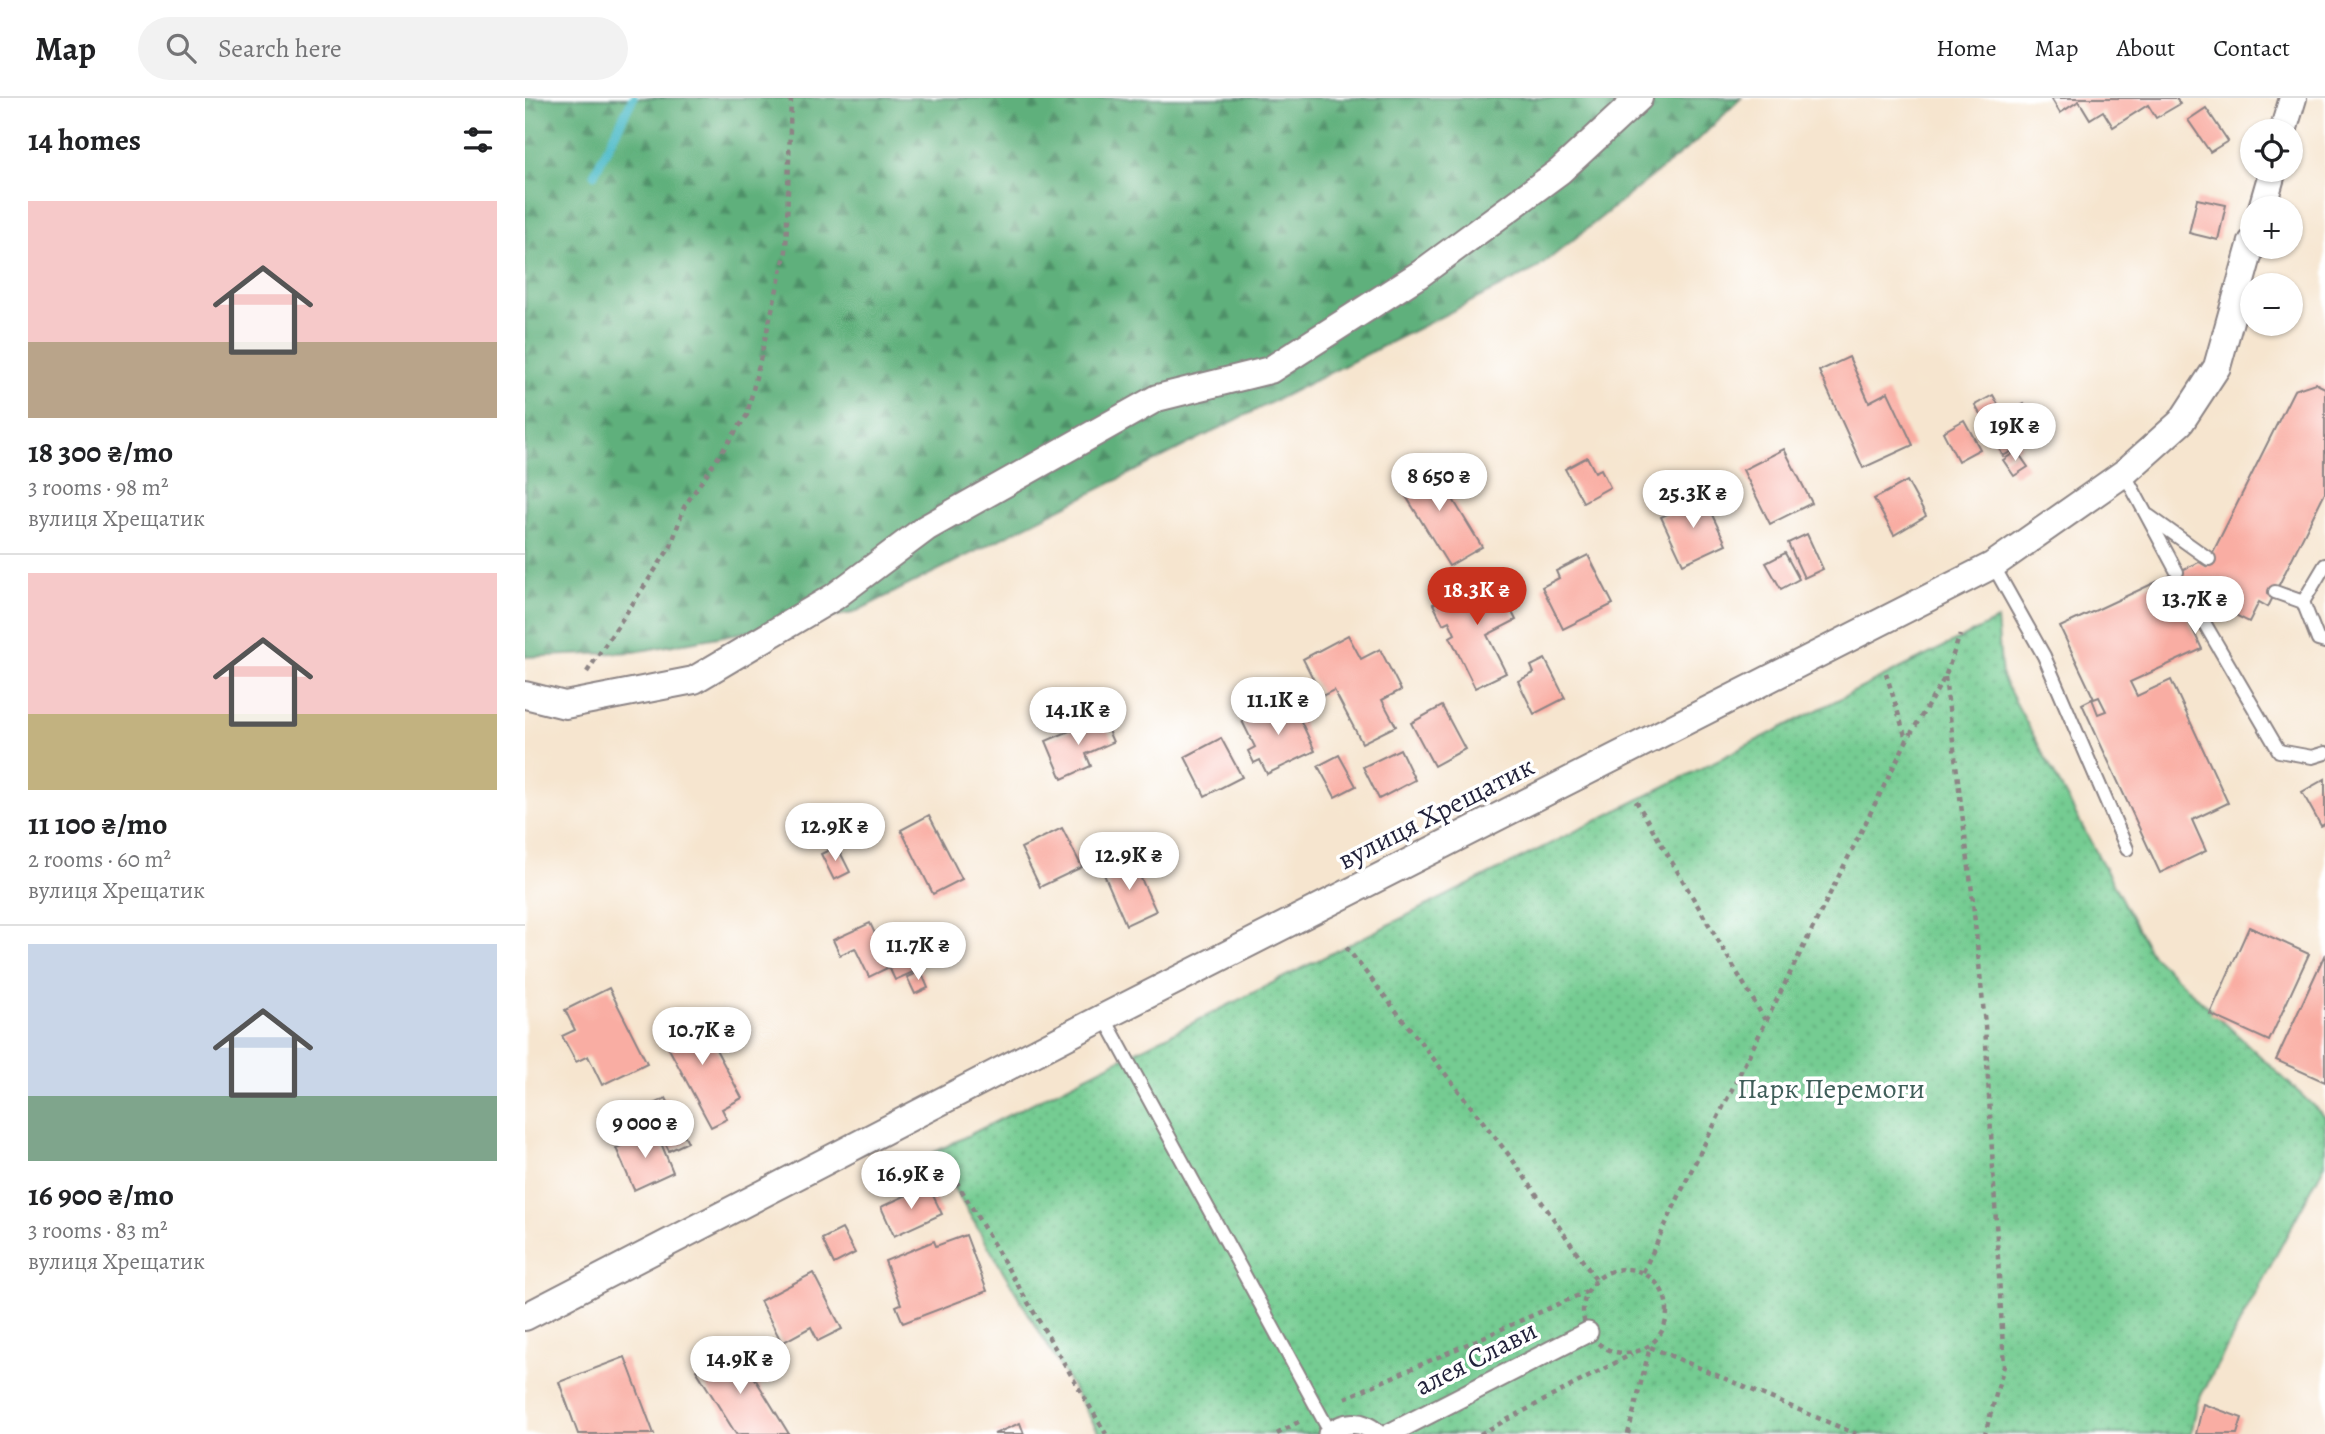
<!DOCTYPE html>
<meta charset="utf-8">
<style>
:root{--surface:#fff;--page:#f2f2f2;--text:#202124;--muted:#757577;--line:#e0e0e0;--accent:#c8321e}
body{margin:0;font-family:Alegreya,serif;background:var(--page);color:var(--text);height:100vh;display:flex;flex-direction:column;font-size:26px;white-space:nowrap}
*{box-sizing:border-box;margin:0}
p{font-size:23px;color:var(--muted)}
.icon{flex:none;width:38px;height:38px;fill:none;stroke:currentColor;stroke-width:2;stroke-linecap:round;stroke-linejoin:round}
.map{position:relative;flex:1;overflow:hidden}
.drawer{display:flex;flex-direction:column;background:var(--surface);width:525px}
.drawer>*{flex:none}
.controls{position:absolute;left:1715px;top:21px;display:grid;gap:14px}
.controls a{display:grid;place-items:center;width:63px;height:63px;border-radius:50%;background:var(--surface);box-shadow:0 2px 5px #0004;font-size:35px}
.price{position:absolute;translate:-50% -60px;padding:0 16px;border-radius:24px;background:#fff;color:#222;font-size:23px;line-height:46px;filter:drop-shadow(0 2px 4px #0008)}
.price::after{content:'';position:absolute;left:50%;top:42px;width:21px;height:16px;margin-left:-10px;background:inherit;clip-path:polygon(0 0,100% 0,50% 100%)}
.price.selected{background:var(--accent);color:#fff}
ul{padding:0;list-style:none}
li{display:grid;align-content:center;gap:14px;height:371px;padding:0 28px}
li+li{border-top:2px solid var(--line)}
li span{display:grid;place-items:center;height:217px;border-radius:0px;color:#555}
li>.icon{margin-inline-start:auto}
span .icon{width:126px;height:126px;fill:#fffc;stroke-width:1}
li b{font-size:30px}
h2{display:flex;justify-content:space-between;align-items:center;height:84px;padding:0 28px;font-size:30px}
header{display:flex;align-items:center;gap:42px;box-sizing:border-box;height:98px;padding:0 35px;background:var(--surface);border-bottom:2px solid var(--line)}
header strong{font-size:33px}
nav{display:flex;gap:38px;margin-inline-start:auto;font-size:24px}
.search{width:490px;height:63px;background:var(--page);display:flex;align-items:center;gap:18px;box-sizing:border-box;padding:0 24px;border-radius:38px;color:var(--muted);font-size:26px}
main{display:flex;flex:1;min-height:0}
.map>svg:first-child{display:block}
.grass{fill:url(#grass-dots);stroke:#4b7766;stroke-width:2}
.forest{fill:url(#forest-firs);stroke:#40695c;stroke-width:2}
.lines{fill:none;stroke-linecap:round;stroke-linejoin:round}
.stream{stroke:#4fbcc9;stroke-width:9}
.building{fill:#f9ada3}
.service-casing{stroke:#8c8485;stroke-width:16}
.pedestrian-casing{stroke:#8c8485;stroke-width:23}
.minor-casing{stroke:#8c8485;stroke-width:30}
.path{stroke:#8c8485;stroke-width:4.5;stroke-dasharray:5 5;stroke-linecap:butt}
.service{stroke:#fff;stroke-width:12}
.pedestrian{stroke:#fff;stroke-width:19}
.minor{stroke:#fff;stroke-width:26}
.labels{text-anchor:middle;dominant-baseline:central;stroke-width:7;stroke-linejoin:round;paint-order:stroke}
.street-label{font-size:28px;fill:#22223b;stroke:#fff}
.park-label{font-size:28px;fill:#3f5e59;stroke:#fff}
</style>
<header>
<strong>Map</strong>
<div class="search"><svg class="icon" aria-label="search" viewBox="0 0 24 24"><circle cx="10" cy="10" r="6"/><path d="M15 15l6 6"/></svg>Search here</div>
<nav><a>Home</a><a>Map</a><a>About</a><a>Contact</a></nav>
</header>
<main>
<section class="drawer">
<h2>14 homes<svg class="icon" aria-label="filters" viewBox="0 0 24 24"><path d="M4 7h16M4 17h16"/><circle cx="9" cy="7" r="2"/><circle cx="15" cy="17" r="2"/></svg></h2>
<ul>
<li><span style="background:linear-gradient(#f6c9c9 65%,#b9a48a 0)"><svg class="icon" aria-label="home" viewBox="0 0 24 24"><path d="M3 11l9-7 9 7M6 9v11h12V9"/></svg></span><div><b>18 300 ₴/mo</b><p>3 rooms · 98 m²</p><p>вулиця Хрещатик</p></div></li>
<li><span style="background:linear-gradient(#f6c9c9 65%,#c2b280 0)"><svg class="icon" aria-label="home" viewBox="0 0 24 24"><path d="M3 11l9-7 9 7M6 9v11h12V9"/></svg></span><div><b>11 100 ₴/mo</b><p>2 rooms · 60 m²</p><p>вулиця Хрещатик</p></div></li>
<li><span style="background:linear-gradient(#c9d6e8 70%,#7fa58c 0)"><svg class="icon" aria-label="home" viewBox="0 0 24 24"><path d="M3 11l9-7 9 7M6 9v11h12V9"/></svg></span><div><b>16 900 ₴/mo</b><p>3 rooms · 83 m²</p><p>вулиця Хрещатик</p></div></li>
</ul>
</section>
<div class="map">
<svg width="1800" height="1336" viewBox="0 0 1800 1336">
<defs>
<pattern id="grass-dots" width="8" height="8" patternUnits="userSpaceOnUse" patternTransform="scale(1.75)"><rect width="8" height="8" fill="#74cc92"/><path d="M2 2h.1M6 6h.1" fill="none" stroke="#64af7f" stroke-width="1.8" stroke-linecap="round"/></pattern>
<pattern id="forest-firs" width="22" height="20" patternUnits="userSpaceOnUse" patternTransform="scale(1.75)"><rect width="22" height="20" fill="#5fb07c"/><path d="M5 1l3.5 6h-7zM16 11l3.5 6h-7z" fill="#4e8f67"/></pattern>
</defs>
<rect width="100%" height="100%" fill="#fff"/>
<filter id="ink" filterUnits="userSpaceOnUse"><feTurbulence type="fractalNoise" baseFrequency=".0143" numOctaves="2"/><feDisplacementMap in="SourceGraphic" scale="14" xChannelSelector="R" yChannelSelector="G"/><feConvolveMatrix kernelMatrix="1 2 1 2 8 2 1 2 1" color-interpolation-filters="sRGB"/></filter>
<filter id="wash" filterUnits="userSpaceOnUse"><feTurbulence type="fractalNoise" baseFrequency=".00686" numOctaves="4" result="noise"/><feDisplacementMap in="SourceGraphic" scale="28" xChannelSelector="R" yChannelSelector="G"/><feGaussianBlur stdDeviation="1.57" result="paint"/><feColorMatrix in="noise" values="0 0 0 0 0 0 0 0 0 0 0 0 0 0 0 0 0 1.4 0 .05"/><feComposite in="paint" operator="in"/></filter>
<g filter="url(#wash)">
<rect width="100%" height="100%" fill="#f6e5cf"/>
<path class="grass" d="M1472,522L1477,579L1626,856L1800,1019V1066L1673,1303L1666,1336H575L408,1055Z"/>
<path class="forest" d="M0,0H1216L1174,41L1013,170L328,515L109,554L0,559Z"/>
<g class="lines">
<path class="stream" d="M69,76L108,0"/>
</g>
<g id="blocks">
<g class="building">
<path d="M1526,0H1651L1655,6L1631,20L1623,7L1588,29L1578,13L1565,21L1554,3L1535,15Z"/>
<path d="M1681,10L1703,43L1685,54L1663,22Z"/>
<path d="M1672,101L1701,107L1693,142L1664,135Z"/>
<path d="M1324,259L1344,304L1363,294L1388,347L1338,370L1294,273Z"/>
<path d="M1790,285L1800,290V394L1743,509L1734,504L1724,524L1667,495L1654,502L1677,551L1605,584L1612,598L1646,582L1703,705L1667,722L1681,753L1635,775L1557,606L1567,601L1573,616L1581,613L1574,599L1569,601L1535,529L1674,464L1681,468L1769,292Z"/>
<path d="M1468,297L1496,348L1478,358L1450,307Z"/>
<path d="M1499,306L1511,326L1497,335L1485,314Z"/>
<path d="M1439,322L1455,351L1433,363L1418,334Z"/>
<path d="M1259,351L1287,405L1245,426L1218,372Z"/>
<path d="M1492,353L1503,369L1489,378L1478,362Z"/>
<path d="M1062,359L1070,374L1076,371L1085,389L1058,404L1040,371Z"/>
<path d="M904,362L957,449L924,468L871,382Z"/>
<path d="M1382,383L1401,418L1369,437L1349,401Z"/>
<path d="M1178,398L1201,446L1158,466L1136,419Z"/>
<path d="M1282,436L1298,471L1279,480L1263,445Z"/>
<path d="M1260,455L1274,481L1256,491L1241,465Z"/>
<path d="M1063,457L1088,506L1038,531L1017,489L1034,480L1031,473Z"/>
<path d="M968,476L991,522L962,537L981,575L950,590L925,539L930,536L924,523L918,526L908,506Z"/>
<path d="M823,537L836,561L855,551L876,592L857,602L871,628L837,645L809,592L797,598L778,561Z"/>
<path d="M1020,561L1040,600L1009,616L993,583L1009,575L1006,568Z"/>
<path d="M765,600L790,653L742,676L735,662L729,665L723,653L730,649L717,623Z"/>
<path d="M917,608L940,651L909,668L886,625Z"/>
<path d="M577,619L588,644L561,656L566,668L537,681L521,643Z"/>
<path d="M696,640L717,679L680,698L660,659Z"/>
<path d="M875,651L890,682L854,701L838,669Z"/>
<path d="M814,657L831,688L810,699L793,668Z"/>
<path d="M1800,681V726L1796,728L1777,694Z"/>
<path d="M404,717L437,781L408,796L376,732Z"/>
<path d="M537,730L557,769L515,789L496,750Z"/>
<path d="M312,748L325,774L309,782L296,756Z"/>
<path d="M607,761L631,813L601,827L578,774Z"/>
<path d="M345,825L352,840L375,829L395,871L370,882L364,869L344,879L330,850L315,857L308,842Z"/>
<path d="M1724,829L1784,856L1744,943L1685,916Z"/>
<path d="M1800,856V984L1751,962Z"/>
<path d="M396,873L403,890L390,896L382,879Z"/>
<path d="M84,890L122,965L77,987L63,958L51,964L37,938L50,932L40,912Z"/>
<path d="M171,914L217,1000L197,1011L202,1021L186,1029L135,934Z"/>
<path d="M141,1000L163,1044L144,1053L122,1009Z"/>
<path d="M131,1033L148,1074L109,1092L91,1050Z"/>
<path d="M403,1087L417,1116L369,1138L356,1109Z"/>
<path d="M317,1131L330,1155L309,1166L297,1141Z"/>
<path d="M441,1137L462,1193L378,1225L371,1208L376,1206L360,1163L409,1143L411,1148Z"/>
<path d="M288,1175L317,1231L293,1243L286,1229L257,1245L235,1203Z"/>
<path d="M210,1248L264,1336H211L171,1272Z"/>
<path d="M100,1259L129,1336H53L34,1284Z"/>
<path d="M1678,1306L1717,1320L1712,1336H1671Z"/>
<path d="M495,1325L499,1336H469Z"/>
</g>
</g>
</g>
<g filter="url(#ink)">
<use href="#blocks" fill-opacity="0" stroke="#8c8485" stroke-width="2"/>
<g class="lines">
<g class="service-casing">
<g id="service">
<path d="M1599,375L1652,474"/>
<path d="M1624,418L1684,461"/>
<path d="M1468,467L1519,558L1602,751"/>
<path d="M1750,494L1778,504L1793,542L1800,544"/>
<path d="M1663,497L1754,653L1787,659L1800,655"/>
<path d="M1778,504L1800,467"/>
<path d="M579,919L805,1334"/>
</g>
</g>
<g class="pedestrian-casing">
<g id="pedestrian">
<path d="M803,1336C818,1323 837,1321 852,1336"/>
<path d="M864,1336L1063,1234"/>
</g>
</g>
<g class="minor-casing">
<g id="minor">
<path d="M1758,33L1768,0"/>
<path d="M1737,110L1748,72"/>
<path d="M0,597L40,607L169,582L309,499L401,430L632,300L745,272L895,176L1035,73L1114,0"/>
<path d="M0,1219L579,919L1468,467L1599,375L1656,324L1692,269L1727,144"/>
</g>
</g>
<g class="path">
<path d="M62,574L146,448L159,409L222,317L261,153L266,0"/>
<path d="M1361,575L1381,641"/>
<path d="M1420,579L1447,794L1460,927L1479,1268L1460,1336"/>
<path d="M1111,703L1240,922"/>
<path d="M821,849L987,1061L1071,1182"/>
<path d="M421,1066L581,1336"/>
<circle cx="1100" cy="1213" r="42"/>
<path d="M1118,1174L1164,1077L1382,642L1420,579L1435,537"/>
<path d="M820,1300L1063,1193"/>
<path d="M752,1336L775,1323"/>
<path d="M955,1336L1107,1256"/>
<path d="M1103,1336L1125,1249L1331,1336"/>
</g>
<use href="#service" class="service"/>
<use href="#pedestrian" class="pedestrian"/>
<use href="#minor" class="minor"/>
</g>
</g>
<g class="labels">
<g class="street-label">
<text transform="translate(911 715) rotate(-27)">вулиця Хрещатик</text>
<text transform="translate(951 1260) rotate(-27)">алея Слави</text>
</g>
<g class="park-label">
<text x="1306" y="991">Парк Перемоги</text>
</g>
</g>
</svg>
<div class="controls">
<a><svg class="icon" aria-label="locate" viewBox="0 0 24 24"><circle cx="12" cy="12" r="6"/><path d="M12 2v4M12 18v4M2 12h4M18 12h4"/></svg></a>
<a>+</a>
<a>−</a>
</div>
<b class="price" style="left:1490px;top:365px">19K ₴</b>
<b class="price" style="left:914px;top:415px">8 650 ₴</b>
<b class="price" style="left:1168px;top:432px">25.3K ₴</b>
<b class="price selected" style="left:952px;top:529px">18.3K ₴</b>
<b class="price" style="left:1670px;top:538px">13.7K ₴</b>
<b class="price" style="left:753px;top:639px">11.1K ₴</b>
<b class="price" style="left:553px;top:649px">14.1K ₴</b>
<b class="price" style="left:310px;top:765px">12.9K ₴</b>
<b class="price" style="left:604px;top:794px">12.9K ₴</b>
<b class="price" style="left:393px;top:884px">11.7K ₴</b>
<b class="price" style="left:177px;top:969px">10.7K ₴</b>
<b class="price" style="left:120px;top:1062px">9 000 ₴</b>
<b class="price" style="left:386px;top:1113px">16.9K ₴</b>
<b class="price" style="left:215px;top:1298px">14.9K ₴</b>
</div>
</main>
